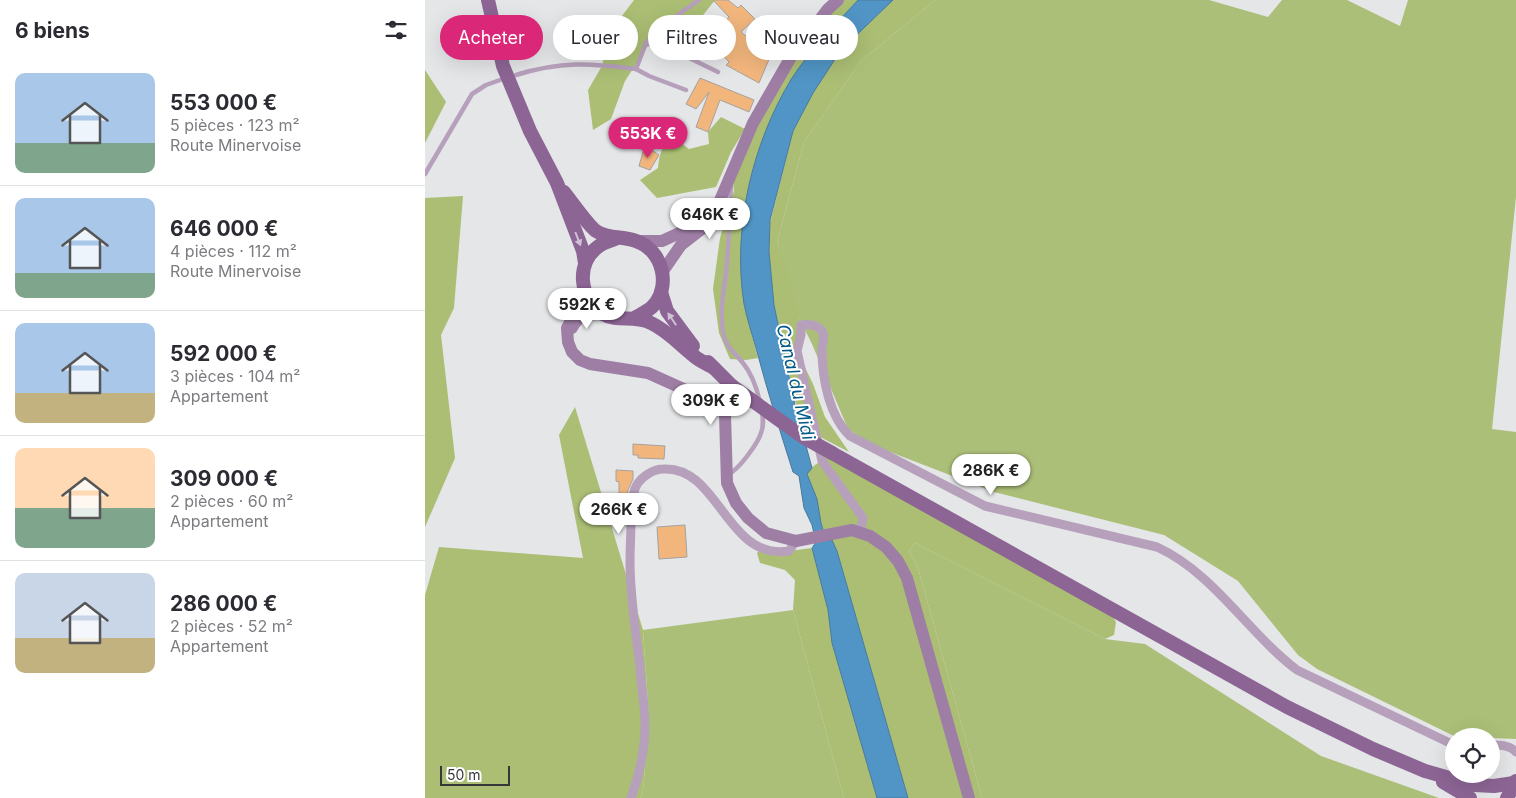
<!DOCTYPE html>
<html lang="fr">
<meta charset="utf-8">
<style>
:root{--surface:#fff;--page:#f7f7f7;--text:#2b2b33;--muted:#7c7c81;--line:#e1e1e2;--accent:#db2777}
body{margin:0;font-family:Inter,sans-serif;background:var(--page);color:var(--text);height:100vh;display:flex;flex-direction:column;font-size:19px;white-space:nowrap}
*{box-sizing:border-box;margin:0}
p{font-size:16px;color:var(--muted)}
.icon{flex:none;width:28px;height:28px;fill:none;stroke:currentColor;stroke-width:2;stroke-linecap:round;stroke-linejoin:round}
.map{position:relative;flex:1;overflow:hidden}
.panel{display:flex;flex-direction:column;background:var(--surface);width:425px}
.panel>*{flex:none}
.hud{position:absolute;left:15px;top:15px;width:475px;height:45px;display:flex;gap:10px}
.tools{position:absolute;left:1020px;top:728px;display:grid;gap:10px}
.tools a{display:grid;place-items:center;width:55px;height:55px;border-radius:50%;background:var(--surface);box-shadow:0 5px 20px #0002;font-size:25px}
.scale{position:absolute;left:15px;bottom:12px;width:70px;box-sizing:border-box;padding-left:5px;border:2px solid #363738;border-top:0;font-size:14px;line-height:18px;white-space:nowrap;color:#363738;-webkit-text-stroke:4px #fff;paint-order:stroke}
.price{position:absolute;translate:-50% -42px;padding:0 11px;border-radius:18px;background:#fff;color:#222;font-size:16px;line-height:32px;filter:drop-shadow(0 1px 2px #0008)}
.price::after{content:'';position:absolute;left:50%;top:30px;width:15px;height:11px;margin-left:-8px;background:inherit;clip-path:polygon(0 0,100% 0,50% 100%)}
.price.on{background:var(--accent);color:#fff}
ul{padding:0;list-style:none}
li{display:flex;align-items:center;gap:15px;height:125px;padding:0 15px}
li+li{border-top:1px solid var(--line)}
li span{display:grid;place-items:center;flex:none;width:140px;height:100px;border-radius:10px;color:#555}
li>.icon{margin-inline-start:auto}
span .icon{width:60px;height:60px;fill:#fffc;stroke-width:1}
li b{font-size:21px}
h2{display:flex;justify-content:space-between;align-items:center;height:60px;padding:0 15px;font-size:21px}
.pill{padding:0 18px;border-radius:22px;background:var(--surface);box-shadow:0 5px 20px #0002;font-size:18px;line-height:45px}
.pill.on{background:var(--accent);color:#fff}
main{display:flex;flex:1;min-height:0}
.map>svg:first-child{display:block}
.green{fill:#acbf78}
.forest{fill:#abbe74}
.water{fill:#5195c6;stroke:#49799b}
.building{fill:#f2b67d;stroke:#a4a2a0}
.lines{fill:none;stroke-linecap:round;stroke-linejoin:round}
.lane{stroke:#b7a0bb;stroke-width:4.5}
.street{stroke:#b7a0bb;stroke-width:9}
.secondary{stroke:#9f7ea5;stroke-width:12}
.primary{stroke:#8d6595;stroke-width:14}
.primary-bridge{stroke:#8d6595;stroke-width:14}
.oneway{fill:#d1c1d5}
.labels{text-anchor:middle;dominant-baseline:central;stroke-width:4;stroke-linejoin:round;paint-order:stroke}
.water-label{font-size:18px;font-style:italic;fill:#015988;stroke:#fff}
</style>
<main>
<section class="panel">
<h2>6 biens<svg class="icon" aria-label="filters" viewBox="0 0 24 24"><path d="M4 7h16M4 17h16"/><circle cx="9" cy="7" r="2"/><circle cx="15" cy="17" r="2"/></svg></h2>
<ul>
<li><span style="background:linear-gradient(#a9c7e8 70%,#7fa58c 0)"><svg class="icon" aria-label="home" viewBox="0 0 24 24"><path d="M3 11l9-7 9 7M6 9v11h12V9"/></svg></span><div><b>553 000 €</b><p>5 pièces · 123 m²</p><p>Route Minervoise</p></div></li>
<li><span style="background:linear-gradient(#a9c7e8 75%,#7fa58c 0)"><svg class="icon" aria-label="home" viewBox="0 0 24 24"><path d="M3 11l9-7 9 7M6 9v11h12V9"/></svg></span><div><b>646 000 €</b><p>4 pièces · 112 m²</p><p>Route Minervoise</p></div></li>
<li><span style="background:linear-gradient(#a9c7e8 70%,#c2b280 0)"><svg class="icon" aria-label="home" viewBox="0 0 24 24"><path d="M3 11l9-7 9 7M6 9v11h12V9"/></svg></span><div><b>592 000 €</b><p>3 pièces · 104 m²</p><p>Appartement</p></div></li>
<li><span style="background:linear-gradient(#ffd9b3 60%,#7fa58c 0)"><svg class="icon" aria-label="home" viewBox="0 0 24 24"><path d="M3 11l9-7 9 7M6 9v11h12V9"/></svg></span><div><b>309 000 €</b><p>2 pièces · 60 m²</p><p>Appartement</p></div></li>
<li><span style="background:linear-gradient(#c9d6e8 65%,#c2b280 0)"><svg class="icon" aria-label="home" viewBox="0 0 24 24"><path d="M3 11l9-7 9 7M6 9v11h12V9"/></svg></span><div><b>286 000 €</b><p>2 pièces · 52 m²</p><p>Appartement</p></div></li>
</ul>
</section>
<div class="map">
<svg width="1091" height="798" viewBox="0 0 1091 798">
<rect width="100%" height="100%" fill="#e4e6e8"/>
<g class="green">
<path d="M510,0H784L843,17L857,0H922L975,26L983,0H1091V197L1067,429L1091,432V739L1066,738V736H1029L892,669L873,655L813,581L739,535L569,492L447,445L423,429L387,344L374,318L352,242L379,142L436,61Z"/>
<path d="M490,543L680,639L720,644L896,756L1014,798H557L493,568L484,551Z"/>
<path d="M368,610L419,798H215L218,790L224,718L218,630Z"/>
</g>
<g class="forest">
<path d="M209,0H290L267,29L222,47L200,81L186,119L168,130L163,90L177,66L184,33Z"/>
<path d="M413,0H433L397,38L367,79L345,120L319,305L333,358L321,360L305,359L294,333L288,289L295,238L309,191L307,172L366,57Z"/>
<path d="M468,0H510L436,61L379,142L352,242L367,286L376,325L372,351L388,384L400,417L424,452L376,427L349,305L344,252L345,223L368,131L387,93L416,50Z"/>
<path d="M0,70L21,102L0,143Z"/>
<path d="M296,117L320,129L306,152L291,187L232,198L215,180L233,168C234,155 237,144 248,137L264,149L284,144L283,132Z"/>
<path d="M38,196L29,308L16,335L30,458L0,527V198Z"/>
<path d="M150,407L218,630L224,718L218,790L215,798H0V595L14,547L158,558L134,435Z"/>
<path d="M407,453L679,604L691,622L689,635L680,639L490,543L484,551L493,568L557,798H483L412,551L409,544L399,535L388,489L382,474L383,470Z"/>
<path d="M338,547L364,551L387,548L403,610L407,643L452,798H419L368,610L370,580L360,570L335,563L332,553Z"/>
</g>
<path class="water" d="M433,0H468L416,50L388,93L368,131L345,220L344,252L349,305L370,405L387,468L382,474L392,499L396,523L401,540H407L412,551L483,798H452L407,643L403,610L387,548L391,542L387,525L379,508L374,476L368,472C355,431 342,390 331,348C327,334 322,319 319,304C307,229 327,143 367,78C386,49 410,25 433,0Z"/>
<g class="building">
<path d="M288,0H303L313,8L316,5L330,19L316,32L328,42L348,50L334,83L301,65L304,62L293,50L283,60L274,52L279,47L277,45L304,17Z"/>
<path d="M275,78L329,100L324,112L295,100L283,132L271,127L284,92L271,109L261,104Z"/>
<path d="M224,148L234,155L225,170L214,166L218,152Z"/>
<path d="M208,444L240,446L239,459L213,458V455H208Z"/>
<path d="M191,470L208,471V479L203,490L201,504L194,503V482L191,481Z"/>
<path d="M260,525L262,557L234,559L232,527Z"/>
</g>
<g class="lines">
<g class="lane">
<path d="M221,43L256,54L293,72"/>
<path d="M91,75C136,61 165,63 211,69"/>
<path d="M261,90L224,76L211,69L221,43L233,29L274,0"/>
<path d="M0,174L47,94L61,85L75,80"/>
<path d="M306,186C305,212 304,237 302,263C300,287 293,312 299,336C302,348 311,354 318,363C327,374 332,389 335,402"/>
<path d="M303,474C313,471 333,443 336,433C339,426 338,419 337,412"/>
</g>
<g class="street">
<path d="M435,533L438,518L397,461L372,351L376,335V325C384,324 391,324 397,331C401,338 397,343 397,350C397,378 404,416 425,436L560,506L732,547C789,573 823,633 872,670L1029,745"/>
<path d="M1066,745C1075,745 1085,745 1091,752"/>
<path d="M206,798C214,776 220,748 220,724C220,705 216,686 215,667C211,633 205,597 205,562C205,548 206,534 206,520C207,510 206,492 213,483C218,476 229,469 238,469C294,465 301,561 364,551L371,541"/>
</g>
<g class="secondary">
<path d="M213,241H237L261,230L286,206"/>
<path d="M238,271L256,245L278,228L290,212L328,123L366,57L403,9L413,0"/>
<path d="M158,289L154,305L142,328L143,342L147,352L155,360L165,364L223,373L294,405L300,415L302,483L311,503L323,518L341,533L371,541L427,530L445,536L461,547L473,561L482,578L544,798"/>
<path d="M147,328C153,314 165,314 179,314"/>
</g>
<g class="primary">
<path d="M63,0L78,66L105,131L132,183L158,251L160,263"/>
<path d="M139,192C147,202 162,224 171,231C183,239 199,236 211,241C238,250 247,287 227,307C223,311 216,314 211,317"/>
<path d="M192,238C187,241 179,242 174,246C150,263 154,299 178,314C193,323 208,314 226,323C243,331 255,345 269,356C275,361 282,364 289,368"/>
<path d="M236,292L242,311L268,346"/>
<path d="M283,362L307,386"/>
<path d="M407,453L862,707L948,749L1000,771L1049,785L1069,786L1089,783"/>
<path d="M1018,782L1045,798"/>
<path d="M1082,798L1091,781"/>
</g>
<path class="primary-bridge" d="M307,386L378,437L407,453"/>
</g>
<defs><path id="oneway-solid" d="M-6-.8H1V-3.2L6.5 0L1 3.2V.8H-6Z" transform="scale(1.25)"/></defs>
<g class="oneway">
<use href="#oneway-solid" transform="translate(153 239) rotate(69)"/>
<use href="#oneway-solid" transform="translate(247 319) rotate(-124)"/>
</g>
<g class="labels">
<g class="water-label">
<text transform="translate(371 382) rotate(77)">Canal du Midi</text>
</g>
</g>
</svg>
<div class="tools">
<a><svg class="icon" aria-label="locate" viewBox="0 0 24 24"><circle cx="12" cy="12" r="6"/><path d="M12 2v4M12 18v4M2 12h4M18 12h4"/></svg></a>
</div>
<div class="scale">50 m</div>
<b class="price on" style="left:223px;top:159px">553K €</b>
<b class="price" style="left:285px;top:240px">646K €</b>
<b class="price" style="left:162px;top:330px">592K €</b>
<b class="price" style="left:286px;top:426px">309K €</b>
<b class="price" style="left:566px;top:496px">286K €</b>
<b class="price" style="left:194px;top:535px">266K €</b>
<div class="hud">
<a class="pill on">Acheter</a>
<a class="pill">Louer</a>
<a class="pill">Filtres</a>
<a class="pill">Nouveau</a>
</div>
</div>
</main>
